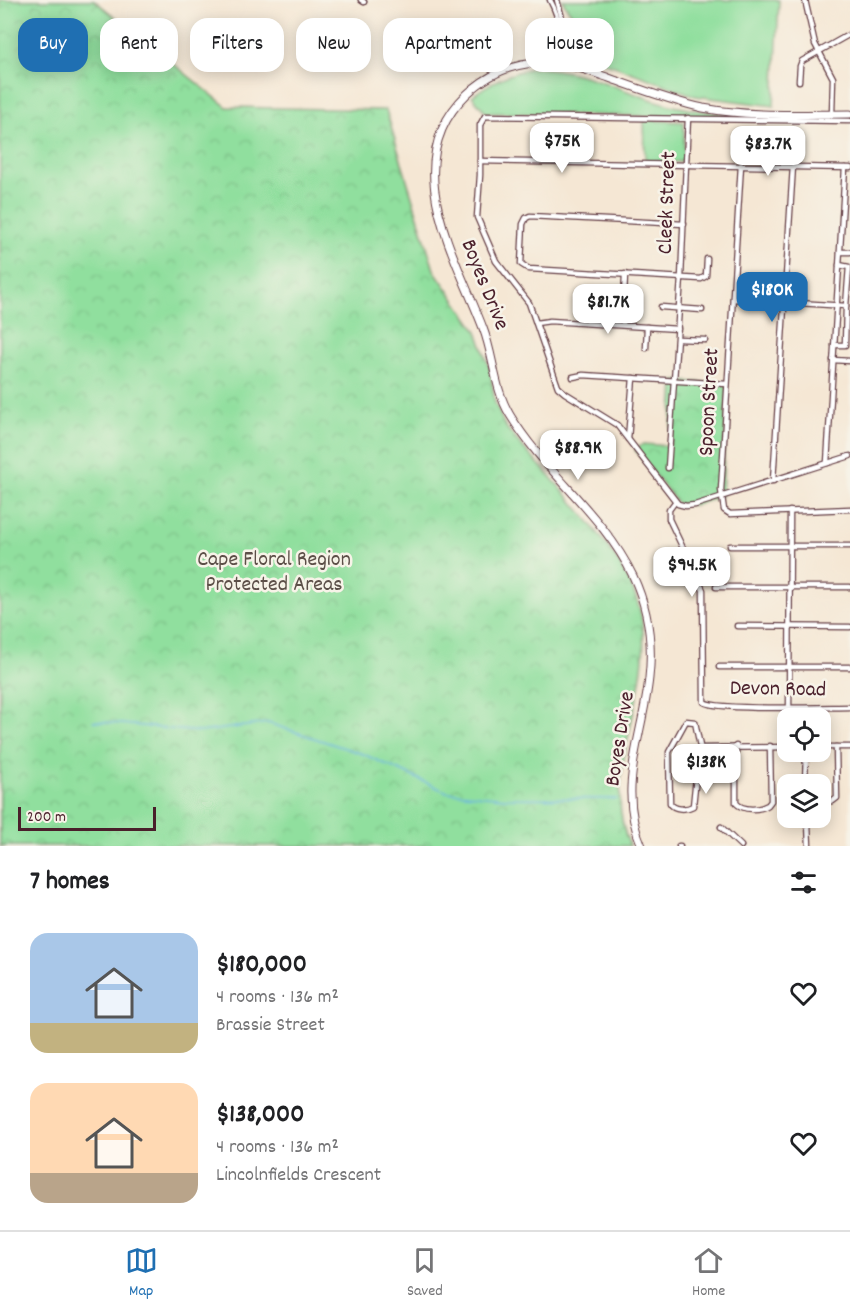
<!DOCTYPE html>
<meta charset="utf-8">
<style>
:root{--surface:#fff;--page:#f2f2f2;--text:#202124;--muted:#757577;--line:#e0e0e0;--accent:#1f6fb2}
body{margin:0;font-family:Dekko,sans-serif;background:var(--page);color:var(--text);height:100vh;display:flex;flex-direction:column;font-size:22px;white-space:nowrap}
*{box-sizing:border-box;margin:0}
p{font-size:20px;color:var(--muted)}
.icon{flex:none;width:33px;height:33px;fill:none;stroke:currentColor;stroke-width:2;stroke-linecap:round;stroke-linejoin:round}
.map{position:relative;height:846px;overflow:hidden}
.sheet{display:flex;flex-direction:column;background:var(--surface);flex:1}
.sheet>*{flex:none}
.hud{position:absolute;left:18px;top:18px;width:814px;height:54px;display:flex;gap:12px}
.fabs{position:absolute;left:777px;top:708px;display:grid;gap:12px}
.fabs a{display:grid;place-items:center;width:54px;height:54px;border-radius:12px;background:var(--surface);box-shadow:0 3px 15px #0003;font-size:30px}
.scale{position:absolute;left:18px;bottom:15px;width:138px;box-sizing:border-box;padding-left:6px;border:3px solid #4a1f2b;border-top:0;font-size:16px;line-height:21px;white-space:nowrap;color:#4a1f2b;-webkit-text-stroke:4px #f7f3e8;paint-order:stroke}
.price{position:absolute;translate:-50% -51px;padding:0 14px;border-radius:12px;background:#fff;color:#222;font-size:20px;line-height:39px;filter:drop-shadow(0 2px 3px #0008)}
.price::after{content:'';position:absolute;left:50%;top:36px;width:18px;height:14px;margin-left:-9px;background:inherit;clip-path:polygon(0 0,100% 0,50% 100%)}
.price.selected{background:var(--accent);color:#fff}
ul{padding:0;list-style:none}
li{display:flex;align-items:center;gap:18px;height:150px;padding:0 30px}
li span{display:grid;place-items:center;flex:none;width:168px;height:120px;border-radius:18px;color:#555}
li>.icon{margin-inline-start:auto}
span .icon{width:72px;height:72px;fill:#fffc;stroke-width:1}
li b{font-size:26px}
h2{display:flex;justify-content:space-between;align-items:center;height:72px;padding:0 30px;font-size:26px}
.tag{padding:0 21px;border-radius:18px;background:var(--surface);box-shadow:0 3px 15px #0003;font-size:21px;line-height:54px}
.tag.selected{background:var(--accent);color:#fff}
.tab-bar{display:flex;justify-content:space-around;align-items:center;height:84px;border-top:2px solid var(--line);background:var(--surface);font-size:16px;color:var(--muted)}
.tab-bar a{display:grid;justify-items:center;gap:3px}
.tab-bar .selected{color:var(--accent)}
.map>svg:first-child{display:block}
.grass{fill:#90df9e;stroke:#6d7f64;stroke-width:1.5}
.park{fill:url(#park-crowns);stroke:#6d7f64;stroke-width:1.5}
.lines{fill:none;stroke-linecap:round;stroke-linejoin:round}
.stream{stroke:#68b3e1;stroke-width:1.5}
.street-casing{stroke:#643d44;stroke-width:7}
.secondary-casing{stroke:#643d44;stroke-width:9}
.street{stroke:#fff;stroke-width:4.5}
.secondary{stroke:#fff;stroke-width:7}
.labels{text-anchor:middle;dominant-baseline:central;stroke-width:5;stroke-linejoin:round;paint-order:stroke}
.street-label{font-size:22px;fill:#4a1f2b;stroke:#f7f3e8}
.park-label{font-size:22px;fill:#5c4f48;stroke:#f7f3e8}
</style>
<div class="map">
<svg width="850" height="846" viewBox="0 0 850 846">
<defs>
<pattern id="park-crowns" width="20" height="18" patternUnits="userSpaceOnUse" patternTransform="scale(1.5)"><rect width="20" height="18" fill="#90df9e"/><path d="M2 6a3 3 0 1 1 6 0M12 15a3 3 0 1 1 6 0" fill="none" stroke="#7ebf88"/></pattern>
</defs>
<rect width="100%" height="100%" fill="#f7f3e8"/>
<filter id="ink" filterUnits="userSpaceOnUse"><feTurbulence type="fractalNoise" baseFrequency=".0167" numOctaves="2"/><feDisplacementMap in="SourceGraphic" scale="12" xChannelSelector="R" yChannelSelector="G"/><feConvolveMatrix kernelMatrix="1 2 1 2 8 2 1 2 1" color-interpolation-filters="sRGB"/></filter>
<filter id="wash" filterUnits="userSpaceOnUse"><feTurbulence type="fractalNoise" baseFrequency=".008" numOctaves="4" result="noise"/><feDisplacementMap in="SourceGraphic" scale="24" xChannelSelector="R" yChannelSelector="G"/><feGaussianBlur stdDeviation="1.35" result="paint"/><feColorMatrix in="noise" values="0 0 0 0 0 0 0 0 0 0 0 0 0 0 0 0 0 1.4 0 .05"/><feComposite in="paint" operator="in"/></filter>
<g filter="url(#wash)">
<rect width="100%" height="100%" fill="#f5e7d4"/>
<g class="grass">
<path d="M562,0H779L774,106L695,96L603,62Z"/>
<path d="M532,68C587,69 620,92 670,105C699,112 729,115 758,118L486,113L472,96C492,81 508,74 532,68Z"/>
<path d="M644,120L684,122V159L680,162L645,161Z"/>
</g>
<g class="park">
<path d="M0,0H94L227,107L386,110L434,270L477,331L490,370L495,403L504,424C516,442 532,456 546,472C578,507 627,562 639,607C661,686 596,772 630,846H0Z"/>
<path d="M674,381L727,384L722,496L695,505L678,504L635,450L643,444L670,446Z"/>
</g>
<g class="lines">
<path class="stream" d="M93,721L200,732L268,723L363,754L447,792L505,798L617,799"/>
</g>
</g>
<g filter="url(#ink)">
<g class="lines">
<g class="street-casing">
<g id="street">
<path d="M361,0L364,2"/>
<path d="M550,0C561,20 563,41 558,63"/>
<path d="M557,0L566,32L565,64"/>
<path d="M805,0L815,44L833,78L832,114"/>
<path d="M799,81L800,66L802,61L850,34"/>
<path d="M850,121L485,116L480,125V175L477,217L496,261L529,303L558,387L565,393L617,425L678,504L686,506L695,505L850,456"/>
<path d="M480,161L850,168"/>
<path d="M741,165L721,490L724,510L730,514L850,509"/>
<path d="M684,224L530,216L526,218L523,224L521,264L529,269L701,279L706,276L707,259"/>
<path d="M840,252H850"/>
<path d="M733,299L846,306L849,267L839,265"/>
<path d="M661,307L702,310"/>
<path d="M536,323L550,321L678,329"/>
<path d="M623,325L625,274"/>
<path d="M678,339L705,340"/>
<path d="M834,345H845L846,306"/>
<path d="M646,348L647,327"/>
<path d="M833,360L850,361"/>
<path d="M573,377L583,375L727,384"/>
<path d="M628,439L633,378"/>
<path d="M827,463L845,168"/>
<path d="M668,468L681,278L688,118"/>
<path d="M773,481L793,166"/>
<path d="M675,502L669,510V519L703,590L704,702C716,711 828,707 850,707"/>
<path d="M730,546H850"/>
<path d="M716,587H850"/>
<path d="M737,626L850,627"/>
<path d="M719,667H850"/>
<path d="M789,718L790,511"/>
<path d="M686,721L695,722L703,761V766L696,777L693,806C686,810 674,810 670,803L669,752Z"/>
<path d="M736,746V803C743,811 760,810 768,805L771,801L770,746"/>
<path d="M820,747H850"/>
<path d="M702,748L788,747"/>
<path d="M805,784L806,752"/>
<path d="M820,802L833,801L837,798L836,747"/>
<path d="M808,823L809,846"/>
<path d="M721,827L741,846"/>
<path d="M679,846H680"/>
</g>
</g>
<g class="secondary-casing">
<path id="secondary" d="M642,846C616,789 643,736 649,678C653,643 648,608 633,576C604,515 545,473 510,415C494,389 494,356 483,328C456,256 396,162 467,94C486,76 511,64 538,63C563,61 586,70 609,78C640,89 671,101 703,108C751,117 802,114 850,114"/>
</g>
<use href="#street" class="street"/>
<use href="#secondary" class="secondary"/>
</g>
</g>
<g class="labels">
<g class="street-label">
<text transform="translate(668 203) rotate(-88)">Cleek Street</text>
<text transform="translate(484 285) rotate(68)">Boyes Drive</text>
<text transform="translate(710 402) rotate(-87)">Spoon Street</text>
<text transform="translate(778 690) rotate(1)">Devon Road</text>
<text transform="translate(621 739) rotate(-81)">Boyes Drive</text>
</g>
<g class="park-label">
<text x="274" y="560">Cape Floral Region<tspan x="274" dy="25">Protected Areas</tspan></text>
</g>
</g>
</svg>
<div class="fabs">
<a><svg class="icon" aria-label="locate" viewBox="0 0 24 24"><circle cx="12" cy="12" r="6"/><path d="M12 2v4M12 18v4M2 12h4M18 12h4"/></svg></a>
<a><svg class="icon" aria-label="layers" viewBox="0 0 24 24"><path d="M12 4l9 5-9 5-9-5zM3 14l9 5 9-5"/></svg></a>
</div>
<div class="scale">200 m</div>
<b class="price" style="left:562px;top:174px">$75K</b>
<b class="price" style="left:768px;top:177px">$83.7K</b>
<b class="price selected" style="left:772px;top:323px">$180K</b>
<b class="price" style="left:608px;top:335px">$81.7K</b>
<b class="price" style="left:578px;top:481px">$88.9K</b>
<b class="price" style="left:692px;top:598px">$94.5K</b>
<b class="price" style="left:706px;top:795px">$138K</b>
<div class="hud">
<a class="tag selected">Buy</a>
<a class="tag">Rent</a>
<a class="tag">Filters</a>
<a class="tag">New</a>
<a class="tag">Apartment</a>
<a class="tag">House</a>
</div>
</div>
<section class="sheet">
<h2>7 homes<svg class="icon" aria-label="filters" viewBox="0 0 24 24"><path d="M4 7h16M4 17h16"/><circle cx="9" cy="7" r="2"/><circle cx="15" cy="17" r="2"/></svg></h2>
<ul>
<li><span style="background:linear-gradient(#a9c7e8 75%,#c2b280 0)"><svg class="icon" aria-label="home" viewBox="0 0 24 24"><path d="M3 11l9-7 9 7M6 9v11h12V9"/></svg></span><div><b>$180,000</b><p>4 rooms · 136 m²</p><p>Brassie Street</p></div><svg class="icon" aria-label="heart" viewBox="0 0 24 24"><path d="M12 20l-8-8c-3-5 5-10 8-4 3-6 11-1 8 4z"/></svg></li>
<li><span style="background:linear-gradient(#ffd9b3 75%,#b9a48a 0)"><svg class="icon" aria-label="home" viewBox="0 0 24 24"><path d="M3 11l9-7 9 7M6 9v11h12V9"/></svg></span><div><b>$138,000</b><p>4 rooms · 136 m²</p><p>Lincolnfields Crescent</p></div><svg class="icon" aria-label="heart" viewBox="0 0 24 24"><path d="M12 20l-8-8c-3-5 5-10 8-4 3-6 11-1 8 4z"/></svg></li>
</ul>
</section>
<nav class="tab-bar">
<a class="selected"><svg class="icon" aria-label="map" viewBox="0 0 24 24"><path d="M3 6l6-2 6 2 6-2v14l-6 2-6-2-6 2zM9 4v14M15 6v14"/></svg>Map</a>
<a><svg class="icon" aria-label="saved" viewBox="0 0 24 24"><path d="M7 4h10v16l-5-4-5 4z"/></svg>Saved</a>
<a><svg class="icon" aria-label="home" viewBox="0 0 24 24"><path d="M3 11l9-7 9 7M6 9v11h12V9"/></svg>Home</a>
</nav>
